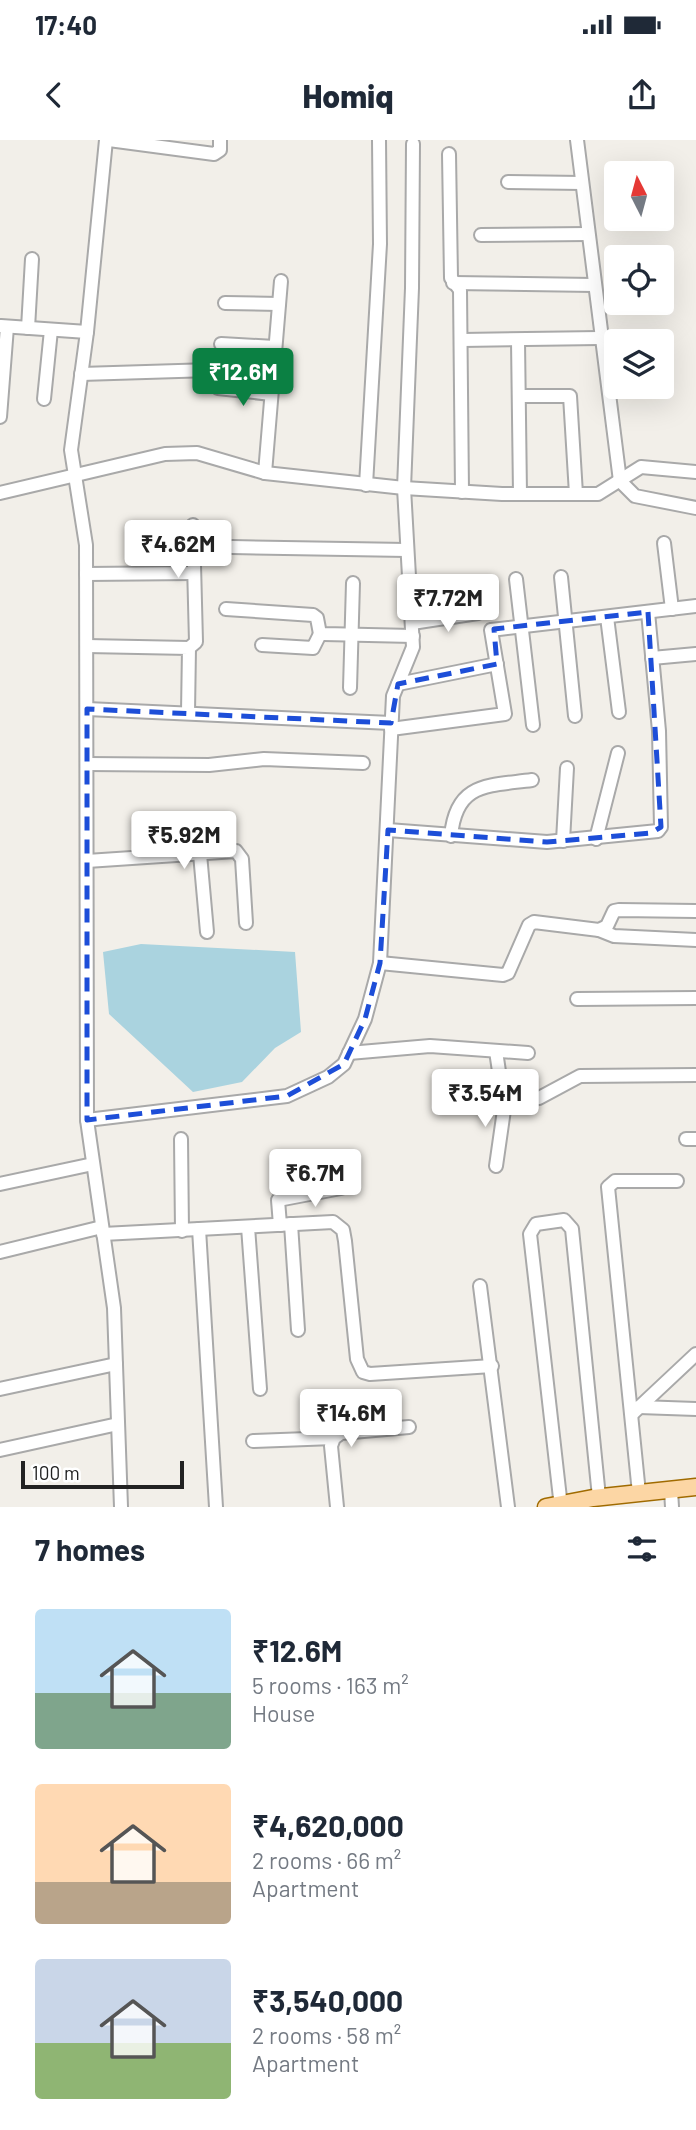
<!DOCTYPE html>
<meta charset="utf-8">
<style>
:root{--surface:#fff;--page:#f2f2f3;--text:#1f2937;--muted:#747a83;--accent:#0b8043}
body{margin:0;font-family:Barlow,sans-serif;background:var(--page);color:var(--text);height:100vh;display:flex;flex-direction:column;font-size:26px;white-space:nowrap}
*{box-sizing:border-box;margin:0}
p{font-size:23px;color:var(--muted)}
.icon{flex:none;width:38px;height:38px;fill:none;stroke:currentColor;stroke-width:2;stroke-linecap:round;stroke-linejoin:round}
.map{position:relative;height:1367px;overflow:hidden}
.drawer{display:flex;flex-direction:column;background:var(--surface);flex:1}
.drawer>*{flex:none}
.needle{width:46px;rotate:354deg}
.buttons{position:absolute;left:604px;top:21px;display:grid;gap:14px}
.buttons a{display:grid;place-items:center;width:70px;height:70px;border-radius:7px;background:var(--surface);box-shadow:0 7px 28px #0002;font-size:35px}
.scale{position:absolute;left:21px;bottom:18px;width:163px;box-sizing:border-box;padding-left:7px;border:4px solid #222;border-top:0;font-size:19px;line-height:24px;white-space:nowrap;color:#222;-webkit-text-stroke:5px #fff;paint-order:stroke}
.price{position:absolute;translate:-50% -60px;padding:0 16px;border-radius:7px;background:#fff;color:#222;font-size:23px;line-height:46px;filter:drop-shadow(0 2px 4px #0008)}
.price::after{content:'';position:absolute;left:50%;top:42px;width:21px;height:16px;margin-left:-10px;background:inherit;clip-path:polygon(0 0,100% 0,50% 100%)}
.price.on{background:var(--accent);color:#fff}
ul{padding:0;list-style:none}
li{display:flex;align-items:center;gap:21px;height:175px;padding:0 35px}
li span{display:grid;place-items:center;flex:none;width:196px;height:140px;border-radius:7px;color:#555}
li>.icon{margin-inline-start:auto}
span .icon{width:84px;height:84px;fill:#fffc;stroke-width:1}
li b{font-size:30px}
h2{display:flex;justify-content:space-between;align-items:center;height:84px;padding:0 35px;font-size:30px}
.status{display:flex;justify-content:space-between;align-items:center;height:49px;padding:0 35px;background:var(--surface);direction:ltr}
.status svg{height:19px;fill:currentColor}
header{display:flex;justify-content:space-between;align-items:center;height:91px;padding:0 35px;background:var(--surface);font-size:32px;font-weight:800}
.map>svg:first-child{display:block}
.water{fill:#aad3df}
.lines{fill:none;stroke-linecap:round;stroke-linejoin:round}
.minor-casing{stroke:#a9a9a9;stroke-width:16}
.major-casing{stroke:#a06b00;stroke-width:19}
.minor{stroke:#fff;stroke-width:12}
.major{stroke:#fcd6a4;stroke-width:16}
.marked{fill:none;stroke:#1d4ed8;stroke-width:5;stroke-dasharray:14 9;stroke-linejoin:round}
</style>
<div class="status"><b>17:40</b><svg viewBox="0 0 49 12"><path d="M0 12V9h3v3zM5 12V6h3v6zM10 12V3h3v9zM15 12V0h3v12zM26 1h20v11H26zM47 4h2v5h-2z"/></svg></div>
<header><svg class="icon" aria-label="back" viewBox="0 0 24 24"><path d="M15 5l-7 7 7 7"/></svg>Homiq<svg class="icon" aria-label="share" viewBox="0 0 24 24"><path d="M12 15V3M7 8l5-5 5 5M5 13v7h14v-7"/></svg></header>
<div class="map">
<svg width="696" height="1367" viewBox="0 0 696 1367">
<rect width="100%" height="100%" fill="#f2efe9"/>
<path class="water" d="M141,804L295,812L301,892L275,908L242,942L193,952L109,874L103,812Z"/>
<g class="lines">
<g class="minor-casing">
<g id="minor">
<path d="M106,0L87,192L71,310L86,405L87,980L114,1168L121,1367"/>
<path d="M109,0L214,14L220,10V0"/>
<path d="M577,0L620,341L635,356L696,368"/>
<path d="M449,14L451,138L460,150L462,352"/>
<path d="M508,42L582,43"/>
<path d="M481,95L588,94"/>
<path d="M453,143L594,145"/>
<path d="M225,163L279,164"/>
<path d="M1,186L87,192"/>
<path d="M28,188L32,119"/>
<path d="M462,200L600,198"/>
<path d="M518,201L520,354"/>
<path d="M221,204L275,207"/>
<path d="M81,234L211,230"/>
<path d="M218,248L271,254"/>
<path d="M519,256H570L576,354"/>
<path d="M44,259L51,190"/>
<path d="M0,277L7,187"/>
<path d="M265,333L281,141"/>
<path d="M366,345L380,104L379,0"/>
<path d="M0,353L165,314L197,313L265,333L404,348L502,354H598L641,327L696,332"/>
<path d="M664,403L672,469"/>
<path d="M232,407L407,410"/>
<path d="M86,434L194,433"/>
<path d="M561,437L575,576"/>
<path d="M516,439L533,585"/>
<path d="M226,469L313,475L317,478L320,494H324L413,496"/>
<path d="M607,477L619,572"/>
<path d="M412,483L478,473"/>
<path d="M262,505L313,508L320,494"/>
<path d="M87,506L189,508L188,572"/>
<path d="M189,508L196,502L193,385"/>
<path d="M652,518L696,514"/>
<path d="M398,544L497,524"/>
<path d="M350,548L353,443"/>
<path d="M87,569L391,583"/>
<path d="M391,589L505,574L491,490L696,466"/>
<path d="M87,624L209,625L264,619L363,623"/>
<path d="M388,690L547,702L658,691L661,687L659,591L648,472"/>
<path d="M451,696C456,642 488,646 532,640"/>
<path d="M596,699L618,613"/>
<path d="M563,701L567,628"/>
<path d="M200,714L207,792"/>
<path d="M87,721L236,711L242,719L246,783"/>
<path d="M599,790L614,796L696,800"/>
<path d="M380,823L503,835L508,833L529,785L534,782L599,790L607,786L614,771L619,770L696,771"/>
<path d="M577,859L696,858"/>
<path d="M496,911L502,952L519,959L539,958L580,936L696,935"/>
<path d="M349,913L430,906L528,913"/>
<path d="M87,980L287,956L328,937L344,924L365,879L380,823L393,556L413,507L404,348L412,148L413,4"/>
<path d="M181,999L182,1091"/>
<path d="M686,999H696"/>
<path d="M496,1026L506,956"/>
<path d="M0,1044L93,1024"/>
<path d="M291,1084L298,1190"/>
<path d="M280,1085L278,1060L341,1048"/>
<path d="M248,1087L260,1249"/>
<path d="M199,1089L216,1367"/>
<path d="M103,1094L333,1082L343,1090L345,1101L357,1219L363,1232L370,1234L492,1226"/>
<path d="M0,1112L102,1087"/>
<path d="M480,1146L508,1367"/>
<path d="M0,1249L116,1224"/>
<path d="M639,1267L696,1269"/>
<path d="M632,1274L696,1214"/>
<path d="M253,1301L334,1298"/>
<path d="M0,1310L118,1284"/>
<path d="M671,1350L672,1367"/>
<path d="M639,1353L608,1047L615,1041H677"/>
<path d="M337,1367L331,1306L334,1298L341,1293L409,1287"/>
<path d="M561,1367L530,1094L536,1084L564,1080L572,1089L599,1357"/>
</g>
</g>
<g class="major-casing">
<path id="major" d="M546,1367L593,1358L696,1347"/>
</g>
<use href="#minor" class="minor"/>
<use href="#major" class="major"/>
</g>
<path class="marked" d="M648,472L661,687L651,693L547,702L388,690L380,823L365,879L344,924L287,956L87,980V569L391,583L398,544L497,524L494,489Z"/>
</svg>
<div class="buttons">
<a><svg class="needle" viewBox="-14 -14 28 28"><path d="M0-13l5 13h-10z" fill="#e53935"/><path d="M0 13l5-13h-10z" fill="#747a83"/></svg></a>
<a><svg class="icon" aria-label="locate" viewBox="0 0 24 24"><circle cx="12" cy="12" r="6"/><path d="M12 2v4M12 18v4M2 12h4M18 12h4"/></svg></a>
<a><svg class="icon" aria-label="layers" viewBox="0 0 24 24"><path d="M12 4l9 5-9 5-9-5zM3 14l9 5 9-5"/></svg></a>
</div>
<div class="scale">100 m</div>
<b class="price on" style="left:243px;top:268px">₹12.6M</b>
<b class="price" style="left:178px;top:440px">₹4.62M</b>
<b class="price" style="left:448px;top:494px">₹7.72M</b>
<b class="price" style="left:184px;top:731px">₹5.92M</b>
<b class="price" style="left:485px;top:989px">₹3.54M</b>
<b class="price" style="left:315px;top:1069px">₹6.7M</b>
<b class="price" style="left:351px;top:1309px">₹14.6M</b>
</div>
<section class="drawer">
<h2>7 homes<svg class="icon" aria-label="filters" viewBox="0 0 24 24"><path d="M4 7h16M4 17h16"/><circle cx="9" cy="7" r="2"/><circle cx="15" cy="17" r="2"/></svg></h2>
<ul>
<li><span style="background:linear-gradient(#bfe0f5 60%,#7fa58c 0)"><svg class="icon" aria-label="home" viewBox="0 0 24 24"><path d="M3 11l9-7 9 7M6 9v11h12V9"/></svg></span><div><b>₹12.6M</b><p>5 rooms · 163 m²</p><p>House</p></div></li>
<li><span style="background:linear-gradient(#ffd9b3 70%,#b9a48a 0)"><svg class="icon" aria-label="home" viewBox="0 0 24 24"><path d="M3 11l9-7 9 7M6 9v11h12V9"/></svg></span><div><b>₹4,620,000</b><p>2 rooms · 66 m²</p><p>Apartment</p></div></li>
<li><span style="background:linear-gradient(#c9d6e8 60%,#8fb573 0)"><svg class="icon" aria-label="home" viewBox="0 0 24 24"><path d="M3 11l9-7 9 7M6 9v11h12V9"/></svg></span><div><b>₹3,540,000</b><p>2 rooms · 58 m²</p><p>Apartment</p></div></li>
</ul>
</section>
